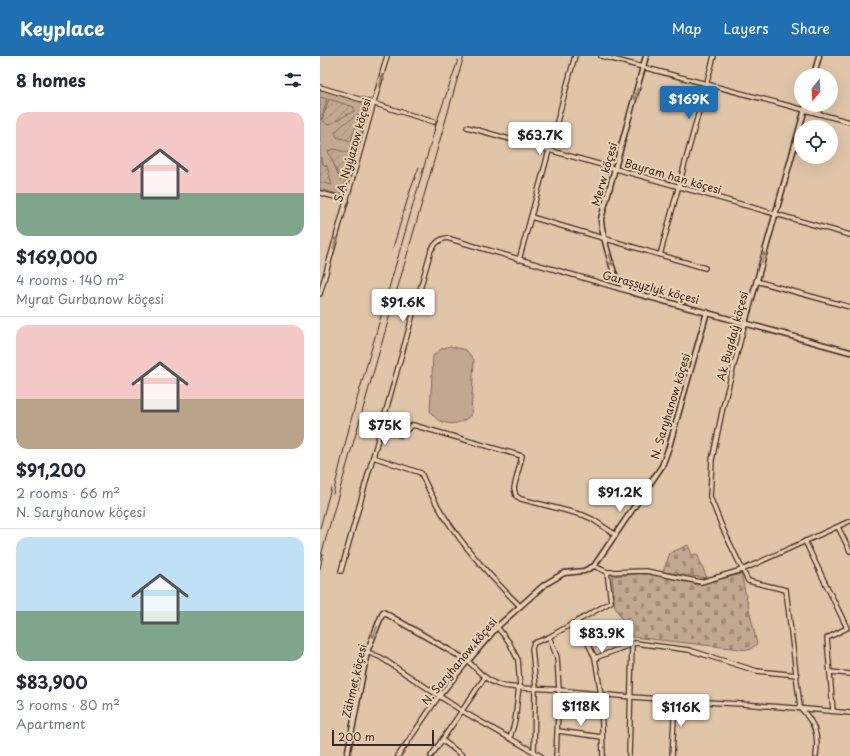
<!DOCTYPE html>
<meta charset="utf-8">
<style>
:root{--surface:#fff;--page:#f6f6f7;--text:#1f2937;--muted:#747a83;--line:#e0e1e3;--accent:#1f6fb2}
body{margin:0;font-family:"Playpen Sans",sans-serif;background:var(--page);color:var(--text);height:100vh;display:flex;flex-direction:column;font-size:15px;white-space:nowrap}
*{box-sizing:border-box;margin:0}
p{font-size:13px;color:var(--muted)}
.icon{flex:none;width:22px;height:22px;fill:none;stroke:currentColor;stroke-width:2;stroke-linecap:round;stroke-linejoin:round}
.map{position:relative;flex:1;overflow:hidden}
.panel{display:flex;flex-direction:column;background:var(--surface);width:320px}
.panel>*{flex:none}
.needle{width:26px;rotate:198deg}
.controls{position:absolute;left:474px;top:12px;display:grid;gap:8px}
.controls a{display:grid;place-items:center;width:44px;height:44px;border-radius:50%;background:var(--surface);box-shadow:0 4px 16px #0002;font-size:20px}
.scale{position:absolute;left:12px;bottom:10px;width:102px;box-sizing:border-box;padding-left:4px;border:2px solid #3b2a1e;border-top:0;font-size:11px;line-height:14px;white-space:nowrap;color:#3b2a1e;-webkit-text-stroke:3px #ebcfb2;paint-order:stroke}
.price{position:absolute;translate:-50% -34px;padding:0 9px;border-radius:4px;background:#fff;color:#222;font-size:13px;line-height:26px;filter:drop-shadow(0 1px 2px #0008)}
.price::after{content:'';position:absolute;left:50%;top:24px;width:12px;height:9px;margin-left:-6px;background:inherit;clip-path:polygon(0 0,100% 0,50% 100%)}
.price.on{background:var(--accent);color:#fff}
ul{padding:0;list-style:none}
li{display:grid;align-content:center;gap:8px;height:212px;padding:0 16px}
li+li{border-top:1px solid var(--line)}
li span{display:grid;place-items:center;height:124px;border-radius:12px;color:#555}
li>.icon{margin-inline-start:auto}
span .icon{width:72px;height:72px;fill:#fffc;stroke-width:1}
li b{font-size:17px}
h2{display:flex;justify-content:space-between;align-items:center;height:48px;padding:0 16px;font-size:17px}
header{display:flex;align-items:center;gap:24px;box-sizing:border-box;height:56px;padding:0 20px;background:var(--accent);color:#fff}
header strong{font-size:19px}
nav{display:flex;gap:22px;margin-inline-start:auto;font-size:14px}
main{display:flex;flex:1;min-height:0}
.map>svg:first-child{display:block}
.green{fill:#c2a890;stroke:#7e6957}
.cemetery{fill:url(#cemetery-stones);stroke:#7e6957}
.garden{fill:url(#garden-furrows);stroke:#7e6957}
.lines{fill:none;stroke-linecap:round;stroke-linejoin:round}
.minor-casing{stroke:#3b2a1e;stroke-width:6}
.major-casing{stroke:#3b2a1e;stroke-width:7}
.minor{stroke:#ebcfb2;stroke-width:3.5}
.major{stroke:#ebcfb2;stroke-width:4}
.rail{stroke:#3b2a1e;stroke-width:1}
.oneway{stroke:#937c68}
.labels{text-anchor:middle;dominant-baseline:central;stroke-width:4;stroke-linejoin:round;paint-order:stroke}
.street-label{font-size:11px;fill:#3b2a1e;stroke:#ebcfb2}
</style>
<header>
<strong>Keyplace</strong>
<nav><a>Map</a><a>Layers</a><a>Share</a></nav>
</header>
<main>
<section class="panel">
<h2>8 homes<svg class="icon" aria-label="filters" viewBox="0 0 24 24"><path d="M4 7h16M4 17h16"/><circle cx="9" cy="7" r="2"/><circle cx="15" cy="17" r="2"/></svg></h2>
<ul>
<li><span style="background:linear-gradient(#f6c9c9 65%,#7fa58c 0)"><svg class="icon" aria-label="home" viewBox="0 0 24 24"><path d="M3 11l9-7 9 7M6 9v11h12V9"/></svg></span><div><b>$169,000</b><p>4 rooms · 140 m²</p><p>Myrat Gurbanow köçesi</p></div></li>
<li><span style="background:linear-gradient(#f6c9c9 60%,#b9a48a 0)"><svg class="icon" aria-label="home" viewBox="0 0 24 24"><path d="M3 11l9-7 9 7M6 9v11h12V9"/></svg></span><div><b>$91,200</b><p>2 rooms · 66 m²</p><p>N. Saryhanow köçesi</p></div></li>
<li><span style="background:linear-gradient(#bfe0f5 60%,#7fa58c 0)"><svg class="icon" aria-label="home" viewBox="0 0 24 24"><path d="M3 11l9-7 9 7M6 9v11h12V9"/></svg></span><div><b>$83,900</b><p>3 rooms · 80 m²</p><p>Apartment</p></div></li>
</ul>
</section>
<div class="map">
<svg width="530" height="700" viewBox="0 0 530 700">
<defs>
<pattern id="cemetery-stones" width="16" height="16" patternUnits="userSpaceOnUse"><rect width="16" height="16" fill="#c2a890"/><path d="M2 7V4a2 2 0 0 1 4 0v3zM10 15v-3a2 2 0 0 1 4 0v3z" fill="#9f8975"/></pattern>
<pattern id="garden-furrows" width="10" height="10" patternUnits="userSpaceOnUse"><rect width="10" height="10" fill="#c2a890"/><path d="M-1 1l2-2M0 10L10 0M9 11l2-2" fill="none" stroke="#9f8975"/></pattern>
</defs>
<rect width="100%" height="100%" fill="#e0c5a9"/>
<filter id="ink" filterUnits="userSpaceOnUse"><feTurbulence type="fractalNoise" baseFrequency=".025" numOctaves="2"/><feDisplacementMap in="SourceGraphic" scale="8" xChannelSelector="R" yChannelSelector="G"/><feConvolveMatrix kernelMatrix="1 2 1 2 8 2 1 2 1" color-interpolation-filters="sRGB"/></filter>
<g filter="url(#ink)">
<g class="green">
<path d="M0,33L49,48L21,139L0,133Z"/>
<path d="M130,290L146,294L154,304L151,359C138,371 120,371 110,355L113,300L121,293Z"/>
</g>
<g class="cemetery">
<path d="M368,489L372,499L377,498L387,522L343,516L350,497Z"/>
<path d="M327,517L367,524L377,529L421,518L437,588L429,594L312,581L295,551L292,520Z"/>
</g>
<g class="garden">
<path d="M0,41L7,43L1,64H0Z"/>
<path d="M9,43L34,51V55L8,69L2,64Z"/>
<path d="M38,59L39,60L31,85L17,81L15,76L25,67Z"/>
<path d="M14,93L29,97L21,125L8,95Z"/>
<path d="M0,100L4,109L7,110L12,129L0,126Z"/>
</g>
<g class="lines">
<g class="minor-casing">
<g id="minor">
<path d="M281,0L530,66"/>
<path d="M0,31L114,66"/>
<path d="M147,71L530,179"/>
<path d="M0,137L27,144"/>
<path d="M211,161L385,212"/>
<path d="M340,199L394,0"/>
<path d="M199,204L255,0"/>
<path d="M436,225L530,251"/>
<path d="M0,238L67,0"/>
<path d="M425,267L403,351L392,404L390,441L403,473L428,525L466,534L480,651C495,668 499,678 496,700"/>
<path d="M62,374L80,379L93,369L202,400L194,432L196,440L201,443L263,459L272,463L296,479"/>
<path d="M53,401L101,417C122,467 162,513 200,550"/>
<path d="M518,471L530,495"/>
<path d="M485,485L527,572L507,582L513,655"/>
<path d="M274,510L287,516L326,515L381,526L422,514L530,465"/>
<path d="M21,515L111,194C115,188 119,183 127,182L308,235"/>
<path d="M257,565L275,602L281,639L283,700"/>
<path d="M177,571L189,586L198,604L200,631"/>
<path d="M47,596L60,601L142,655L221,700"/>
<path d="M275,602L315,587L369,594L437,615L477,619"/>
<path d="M510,616L530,618"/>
<path d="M216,632L212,592L214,587L229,581"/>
<path d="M238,675L282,681"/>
<path d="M190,682L195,665L199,630"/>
<path d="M122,684L143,700"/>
<path d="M78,700L117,643L148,605C157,614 167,625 179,629C192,633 224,632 240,634C336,646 433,646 530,657"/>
<path d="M111,700L165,621"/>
<path d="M214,700L215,632"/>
<path d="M236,700L239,634L237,601L229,581L291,546L287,516"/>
<path d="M309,700L312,588"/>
<path d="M352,700L355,644"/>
</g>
</g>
<g class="major-casing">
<g id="major">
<path d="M326,0L281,163C281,173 292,214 297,223C301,229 306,232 311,236L530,296"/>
<path d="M494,19L499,0"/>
<path d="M425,267L486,49"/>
<path d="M27,700L47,596L63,556L148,605L177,571L224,529L244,517L264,515L274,510L342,410L349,391L387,256"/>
</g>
</g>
<use href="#minor" class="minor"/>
<use href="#major" class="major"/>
<g class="rail">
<path d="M114,74L138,4"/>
<path d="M72,195L90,135L99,111"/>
<path d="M13,438L31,364L116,69"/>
<path d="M0,472L11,432"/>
<path d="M0,503L144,0"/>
<path d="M0,513L3,498"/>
</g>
</g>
<defs><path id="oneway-shaft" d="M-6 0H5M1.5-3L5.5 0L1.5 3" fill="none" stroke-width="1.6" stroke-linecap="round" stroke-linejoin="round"/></defs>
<g class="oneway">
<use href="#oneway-shaft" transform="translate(61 24) rotate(-75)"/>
<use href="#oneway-shaft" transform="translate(316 38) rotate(105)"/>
<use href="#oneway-shaft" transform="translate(15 187) rotate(-74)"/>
<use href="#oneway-shaft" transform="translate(443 202) rotate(-73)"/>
<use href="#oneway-shaft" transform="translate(291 204) rotate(73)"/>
<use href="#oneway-shaft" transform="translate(55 576) rotate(112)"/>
</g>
</g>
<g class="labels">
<g class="street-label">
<text transform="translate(32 94) rotate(-74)">S.A. Nyýazow köçesi</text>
<text transform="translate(284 118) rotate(-74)">Merw köçesi</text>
<text transform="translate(353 120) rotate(16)">Bayram han köçesi</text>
<text transform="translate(331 231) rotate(15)">Garaşsyzlyk köçesi</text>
<text transform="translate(412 280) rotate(-75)">Ak Bugdaý köçesi</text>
<text transform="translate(350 350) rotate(-73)">N. Saryhanow köçesi</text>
<text transform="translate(139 605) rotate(-50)">N. Saryhanow köçesi</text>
<text transform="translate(34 625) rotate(-77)">Zähmet köçesi</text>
</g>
</g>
</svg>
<div class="controls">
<a><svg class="needle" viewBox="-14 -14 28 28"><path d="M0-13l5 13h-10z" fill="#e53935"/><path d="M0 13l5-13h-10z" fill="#747a83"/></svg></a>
<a><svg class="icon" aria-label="locate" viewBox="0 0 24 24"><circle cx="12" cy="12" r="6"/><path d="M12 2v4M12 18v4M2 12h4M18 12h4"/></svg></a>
</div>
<div class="scale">200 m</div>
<b class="price on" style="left:369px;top:64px">$169K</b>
<b class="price" style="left:220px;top:100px">$63.7K</b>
<b class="price" style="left:83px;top:267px">$91.6K</b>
<b class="price" style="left:65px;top:390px">$75K</b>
<b class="price" style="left:300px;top:457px">$91.2K</b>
<b class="price" style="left:282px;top:598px">$83.9K</b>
<b class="price" style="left:261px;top:671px">$118K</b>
<b class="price" style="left:361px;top:672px">$116K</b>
</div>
</main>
